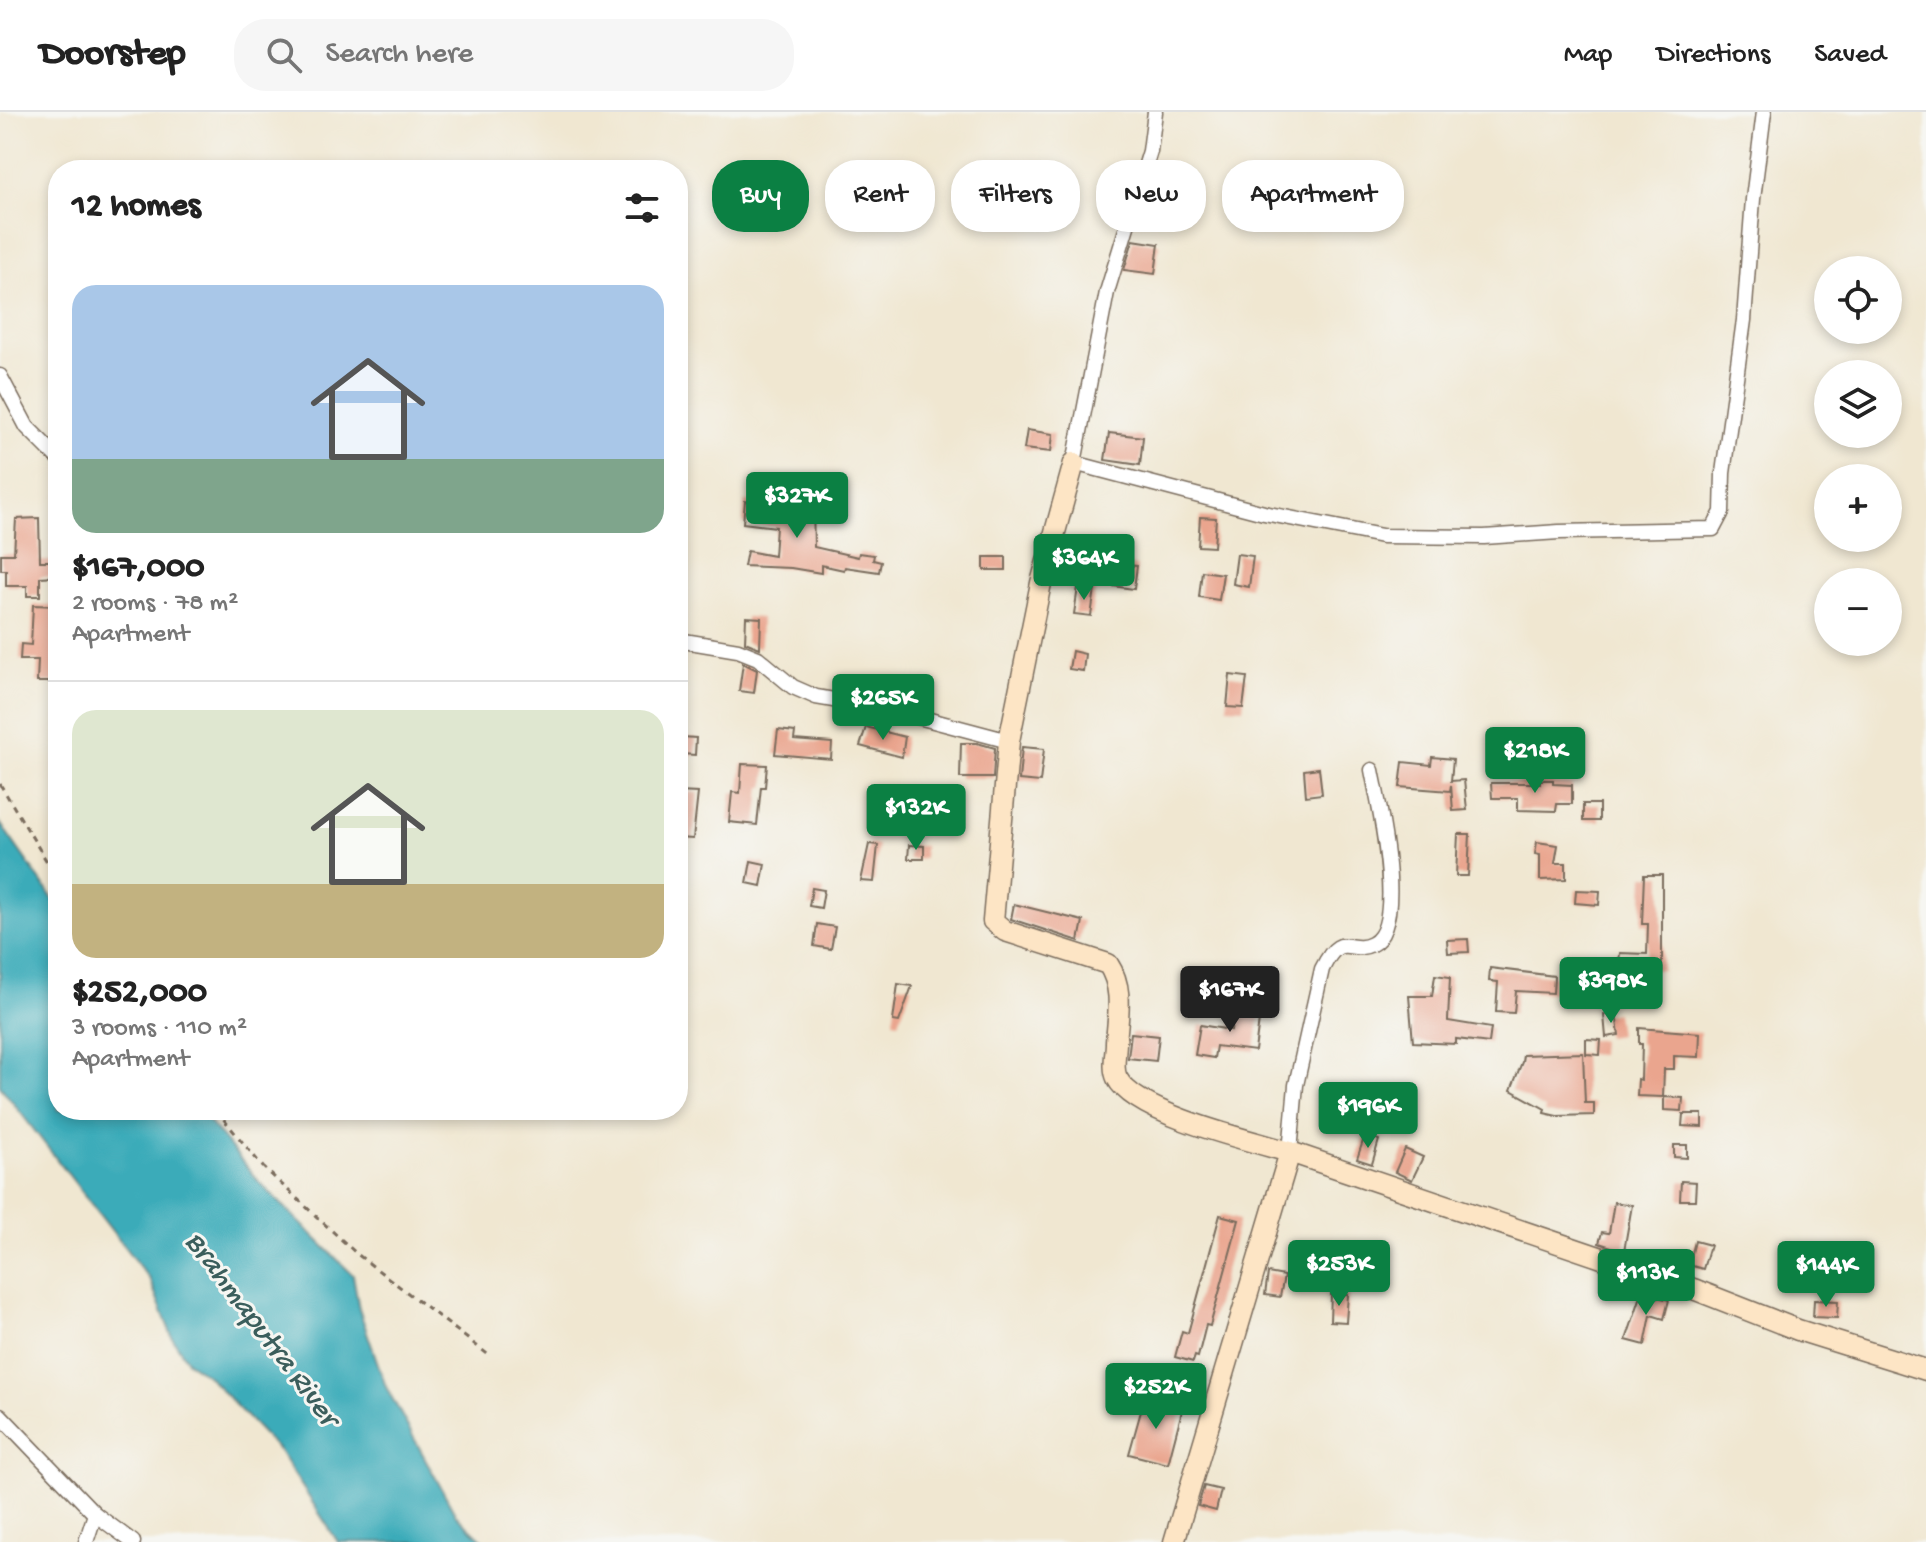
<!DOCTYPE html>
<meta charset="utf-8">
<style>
:root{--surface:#fff;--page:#f6f6f6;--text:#222;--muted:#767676;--line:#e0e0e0;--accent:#0b8043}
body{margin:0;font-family:"Gochi Hand",sans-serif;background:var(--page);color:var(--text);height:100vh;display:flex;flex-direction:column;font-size:30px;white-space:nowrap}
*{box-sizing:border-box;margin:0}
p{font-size:26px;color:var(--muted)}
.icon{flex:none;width:44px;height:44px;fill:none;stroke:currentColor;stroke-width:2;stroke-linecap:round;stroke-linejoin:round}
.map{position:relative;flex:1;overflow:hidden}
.panel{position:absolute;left:48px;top:48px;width:640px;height:960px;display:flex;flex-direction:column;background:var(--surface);border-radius:32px;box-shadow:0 4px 12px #0003}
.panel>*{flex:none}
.top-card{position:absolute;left:712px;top:48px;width:760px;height:72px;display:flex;gap:16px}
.controls{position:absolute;left:1814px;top:144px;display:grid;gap:16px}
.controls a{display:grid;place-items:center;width:88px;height:88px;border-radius:50%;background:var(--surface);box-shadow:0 4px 12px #0003;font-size:40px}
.price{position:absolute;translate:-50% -68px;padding:0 18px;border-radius:8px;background:var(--accent);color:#fff;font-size:26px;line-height:52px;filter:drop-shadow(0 2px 4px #0008)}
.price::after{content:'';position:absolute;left:50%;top:48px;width:24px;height:18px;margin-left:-12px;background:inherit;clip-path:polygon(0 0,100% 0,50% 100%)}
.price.active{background:#222;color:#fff}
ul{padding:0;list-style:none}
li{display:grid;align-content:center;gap:16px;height:424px;padding:0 24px}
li+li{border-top:2px solid var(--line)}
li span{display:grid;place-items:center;height:248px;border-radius:24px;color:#555}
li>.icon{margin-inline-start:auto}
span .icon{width:144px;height:144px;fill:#fffc;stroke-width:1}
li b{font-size:34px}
h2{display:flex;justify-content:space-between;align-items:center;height:96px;padding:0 24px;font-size:34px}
.chip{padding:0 28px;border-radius:32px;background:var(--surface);box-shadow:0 4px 12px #0003;font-size:28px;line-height:72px}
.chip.active{background:var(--accent);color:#fff}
header{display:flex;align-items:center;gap:48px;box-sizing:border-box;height:112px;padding:0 40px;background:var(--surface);border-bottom:2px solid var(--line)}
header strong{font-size:38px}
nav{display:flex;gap:44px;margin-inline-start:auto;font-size:28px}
.search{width:560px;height:72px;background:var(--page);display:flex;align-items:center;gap:20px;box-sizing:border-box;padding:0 28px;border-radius:32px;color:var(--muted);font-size:30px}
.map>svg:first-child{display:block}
.water{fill:#3babb9;stroke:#3b6a6c;stroke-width:2}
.building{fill:#eaa58e}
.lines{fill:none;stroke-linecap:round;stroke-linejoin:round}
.street-casing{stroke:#7a6c5d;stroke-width:17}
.secondary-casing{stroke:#7a6c5d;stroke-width:23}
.path{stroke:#7a6c5d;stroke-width:3;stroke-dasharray:6 6;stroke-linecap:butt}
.street{stroke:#fff;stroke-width:14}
.secondary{stroke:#fde5c5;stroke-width:20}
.labels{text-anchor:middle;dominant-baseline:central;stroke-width:6;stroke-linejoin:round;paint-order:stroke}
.water-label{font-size:30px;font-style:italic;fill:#3b5e5c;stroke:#f6f6f2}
</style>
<header>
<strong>Doorstep</strong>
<div class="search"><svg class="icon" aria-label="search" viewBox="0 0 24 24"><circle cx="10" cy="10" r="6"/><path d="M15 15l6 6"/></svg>Search here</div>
<nav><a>Map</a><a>Directions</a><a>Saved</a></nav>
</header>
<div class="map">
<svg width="1926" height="1430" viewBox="0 0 1926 1430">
<rect width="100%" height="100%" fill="#f6f6f2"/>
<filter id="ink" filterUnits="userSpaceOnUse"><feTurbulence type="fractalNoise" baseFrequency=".0125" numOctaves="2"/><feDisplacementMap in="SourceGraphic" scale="16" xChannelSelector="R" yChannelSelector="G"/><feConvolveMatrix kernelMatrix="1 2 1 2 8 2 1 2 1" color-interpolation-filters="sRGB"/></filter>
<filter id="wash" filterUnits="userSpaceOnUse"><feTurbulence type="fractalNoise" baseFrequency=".006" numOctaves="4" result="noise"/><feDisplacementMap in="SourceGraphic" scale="32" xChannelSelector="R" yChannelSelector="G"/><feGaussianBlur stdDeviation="1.8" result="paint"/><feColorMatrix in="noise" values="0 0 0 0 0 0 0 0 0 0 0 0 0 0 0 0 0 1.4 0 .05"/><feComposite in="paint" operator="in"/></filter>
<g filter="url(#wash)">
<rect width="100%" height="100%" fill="#f0e7d1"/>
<path class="water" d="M0,711L58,794V998H199L261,1072L353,1163L359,1197L386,1275L456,1403L485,1430H338L279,1339L207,1263L188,1250L173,1227L150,1168L0,974Z"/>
<g id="blocks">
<g class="building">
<path d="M1133,128L1159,132L1155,162L1124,158Z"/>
<path d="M1027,318L1053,322L1051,340L1024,337Z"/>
<path d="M1109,321L1143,325L1140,353L1105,348Z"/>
<path d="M770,386L785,387V394H813L814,435L858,445L859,441L874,443L873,448L881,450L879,460L845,455L844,458L821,453V461L791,456L744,454L747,439L774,444L776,415L743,411L745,389L770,391Z"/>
<path d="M1200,405L1216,406L1214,435L1198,434Z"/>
<path d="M39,406L40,449H56V464L40,465V484H27V474H6V458H1V442H14L16,407Z"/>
<path d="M1237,442L1253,444L1249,475L1233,472Z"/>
<rect x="984" y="445" width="22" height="13"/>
<path d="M1115,452L1137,454L1134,477L1112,474Z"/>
<path d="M1202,459L1223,462L1219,488L1199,485Z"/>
<path d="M1078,475L1095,477L1091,504L1074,502Z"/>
<path d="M33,493L58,494V570H37L38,548H20L21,532L31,533Z"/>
<path d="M746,505L761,506L760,536L745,530Z"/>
<path d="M1072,539L1085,542L1083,559L1069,557Z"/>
<path d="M743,551L757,558L754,581L739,579Z"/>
<path d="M1230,563L1247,565L1243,596L1227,595Z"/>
<path d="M866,615L905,625L902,645L860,634Z"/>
<path d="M778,618L795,620L794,628L832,631L831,647L775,642Z"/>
<path d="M682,625L696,626L695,643L682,642Z"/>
<path d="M961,631H977L995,636L993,666H960Z"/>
<path d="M1022,635L1044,637L1040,670L1019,668Z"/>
<path d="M1432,645L1453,647L1451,669L1464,668L1467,698L1453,699L1451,673L1450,679L1400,675L1403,650L1431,653Z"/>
<path d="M742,652L767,653L765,675H761L757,713L729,710L732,680L740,681Z"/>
<path d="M1319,656L1322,682L1306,684L1304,658Z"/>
<path d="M1540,668H1553V672L1572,673V692H1557L1556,699L1518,698V686H1492L1491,671H1540Z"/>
<path d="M678,680L698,681L693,727L678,726Z"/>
<rect x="1583" y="692" width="16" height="17"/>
<path d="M1458,722H1470L1468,764H1456Z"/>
<path d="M1537,730L1558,733L1555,751H1566V767L1540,768V743L1535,742Z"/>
<path d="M869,732L878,733L874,770L861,769Z"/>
<path d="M909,733L924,734V747H908Z"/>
<path d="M751,749L765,752L761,774L747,771Z"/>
<path d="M1644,763H1662V858L1640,857L1639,877H1616L1620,841L1647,842L1648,812H1642Z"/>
<path d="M812,776L824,778L821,796L809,794Z"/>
<path d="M1576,778L1600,779L1599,793L1575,791Z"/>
<path d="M1014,792L1083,809L1079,829L1011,807Z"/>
<path d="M817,812L835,815L831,837L814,834Z"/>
<path d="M1468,827L1469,840L1448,841L1447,828Z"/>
<path d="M1490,856L1554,864L1553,881L1516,879L1514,901L1496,900L1498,870L1489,869Z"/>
<path d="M1435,863L1450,865L1448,909L1491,916L1489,931L1456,927V932L1413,930L1409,884H1432Z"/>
<path d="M898,872L912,874L899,910L893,909Z"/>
<path d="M1234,896L1260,900L1255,939L1216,934L1214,946L1195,943L1200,913L1231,918Z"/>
<path d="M1616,901L1619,923L1606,925L1604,903Z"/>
<path d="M1639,916L1700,921L1699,945L1674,944V957H1664L1663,985L1637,984L1638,967L1641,968L1642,932H1639Z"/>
<path d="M1131,921L1159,924L1156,949L1128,946Z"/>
<path d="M1586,927L1601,928L1600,943L1586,942Z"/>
<path d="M1583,941L1585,991H1594V1003L1557,1004L1544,1001L1545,997L1511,978L1522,950L1523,943Z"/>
<path d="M1664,985L1683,986L1682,999L1664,998Z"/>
<path d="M1683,1002H1702V1015L1682,1014Z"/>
<path d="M1365,1023L1379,1028L1372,1052L1357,1047Z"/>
<path d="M1674,1033H1687V1046L1674,1045Z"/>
<path d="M1405,1037L1423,1045L1412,1068L1395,1060Z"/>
<path d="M1681,1069L1696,1070L1695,1088H1680Z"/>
<path d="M1614,1090L1632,1093L1624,1139L1599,1131L1602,1120L1609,1121Z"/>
<path d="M1220,1103L1239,1108L1210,1214L1206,1213L1198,1245L1195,1244L1193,1250L1175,1245L1182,1219L1188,1221Z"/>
<path d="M1695,1129L1710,1133L1703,1157L1689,1153Z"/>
<path d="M1268,1161L1284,1164L1280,1185L1265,1183Z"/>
<path d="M1642,1181L1669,1188L1664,1207L1651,1203L1645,1233L1626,1228Z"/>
<path d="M1331,1182L1348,1183L1346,1210L1330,1209Z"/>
<path d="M1814,1188L1838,1189L1837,1206L1813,1205Z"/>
<path d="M1145,1285L1183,1295L1168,1352L1129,1342Z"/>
<path d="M1204,1374L1221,1378L1216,1399L1198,1394Z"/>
</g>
</g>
</g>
<g filter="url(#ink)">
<use href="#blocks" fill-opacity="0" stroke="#7a6c5d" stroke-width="2"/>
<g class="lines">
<g class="street-casing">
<g id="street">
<path d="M1155,0L1150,39L1107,180L1074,351L1264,401L1382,424L1484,425L1559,420L1713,417L1722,400L1723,361L1744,208L1753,87L1764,0"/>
<path d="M0,264L27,315L58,346"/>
<path d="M678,528L738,538L758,546L793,575L816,585L892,598L1009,629"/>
<path d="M1290,1040L1296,973L1322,857C1342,816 1348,844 1372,832C1408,814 1378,690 1372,658"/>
<path d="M0,1303L95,1402L86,1430"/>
<path d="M95,1402L133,1430"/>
</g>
</g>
<g class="secondary-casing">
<g id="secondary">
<path d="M1074,351L1041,471L1009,629L993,809L1005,819L1108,852C1124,876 1118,903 1116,930C1116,941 1112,956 1117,966C1135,1002 1251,1029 1290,1040L1174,1430"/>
<path d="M1290,1040L1696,1178L1798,1218L1926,1258"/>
</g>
</g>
<g class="path">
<path d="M0,672L58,768"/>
<path d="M216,998L263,1055L357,1142L490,1244"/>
</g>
<use href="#street" class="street"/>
<use href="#secondary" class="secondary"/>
</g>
</g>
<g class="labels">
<g class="water-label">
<text transform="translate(260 1218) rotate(53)">Brahmaputra River</text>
</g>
</g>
</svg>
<div class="controls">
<a><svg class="icon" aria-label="locate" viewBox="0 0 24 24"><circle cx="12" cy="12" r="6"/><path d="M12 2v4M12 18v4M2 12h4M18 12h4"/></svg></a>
<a><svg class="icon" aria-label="layers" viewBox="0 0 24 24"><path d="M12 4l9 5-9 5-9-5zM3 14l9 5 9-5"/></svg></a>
<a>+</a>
<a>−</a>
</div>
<b class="price" style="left:797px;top:428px">$327K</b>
<b class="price" style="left:1084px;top:490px">$364K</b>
<b class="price" style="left:883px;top:630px">$265K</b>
<b class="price" style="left:1535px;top:683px">$218K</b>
<b class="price" style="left:916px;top:740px">$132K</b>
<b class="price" style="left:1611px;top:913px">$398K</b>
<b class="price active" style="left:1230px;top:922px">$167K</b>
<b class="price" style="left:1368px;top:1038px">$196K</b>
<b class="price" style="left:1339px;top:1196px">$253K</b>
<b class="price" style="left:1826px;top:1197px">$144K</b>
<b class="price" style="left:1646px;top:1205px">$113K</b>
<b class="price" style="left:1156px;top:1319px">$252K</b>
<div class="top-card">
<a class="chip active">Buy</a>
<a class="chip">Rent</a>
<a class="chip">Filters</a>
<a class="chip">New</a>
<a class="chip">Apartment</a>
</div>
<section class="panel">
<h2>12 homes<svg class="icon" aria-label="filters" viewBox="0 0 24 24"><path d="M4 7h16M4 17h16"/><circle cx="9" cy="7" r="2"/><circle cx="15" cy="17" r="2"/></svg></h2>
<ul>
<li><span style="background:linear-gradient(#a9c7e8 70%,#7fa58c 0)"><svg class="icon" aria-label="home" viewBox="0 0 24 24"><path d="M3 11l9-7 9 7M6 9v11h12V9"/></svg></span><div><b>$167,000</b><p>2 rooms · 78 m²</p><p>Apartment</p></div></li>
<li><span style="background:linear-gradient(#dfe7d0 70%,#c2b280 0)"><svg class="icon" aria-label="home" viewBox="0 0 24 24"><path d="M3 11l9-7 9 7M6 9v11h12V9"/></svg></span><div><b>$252,000</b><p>3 rooms · 110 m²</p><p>Apartment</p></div></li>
</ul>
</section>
</div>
